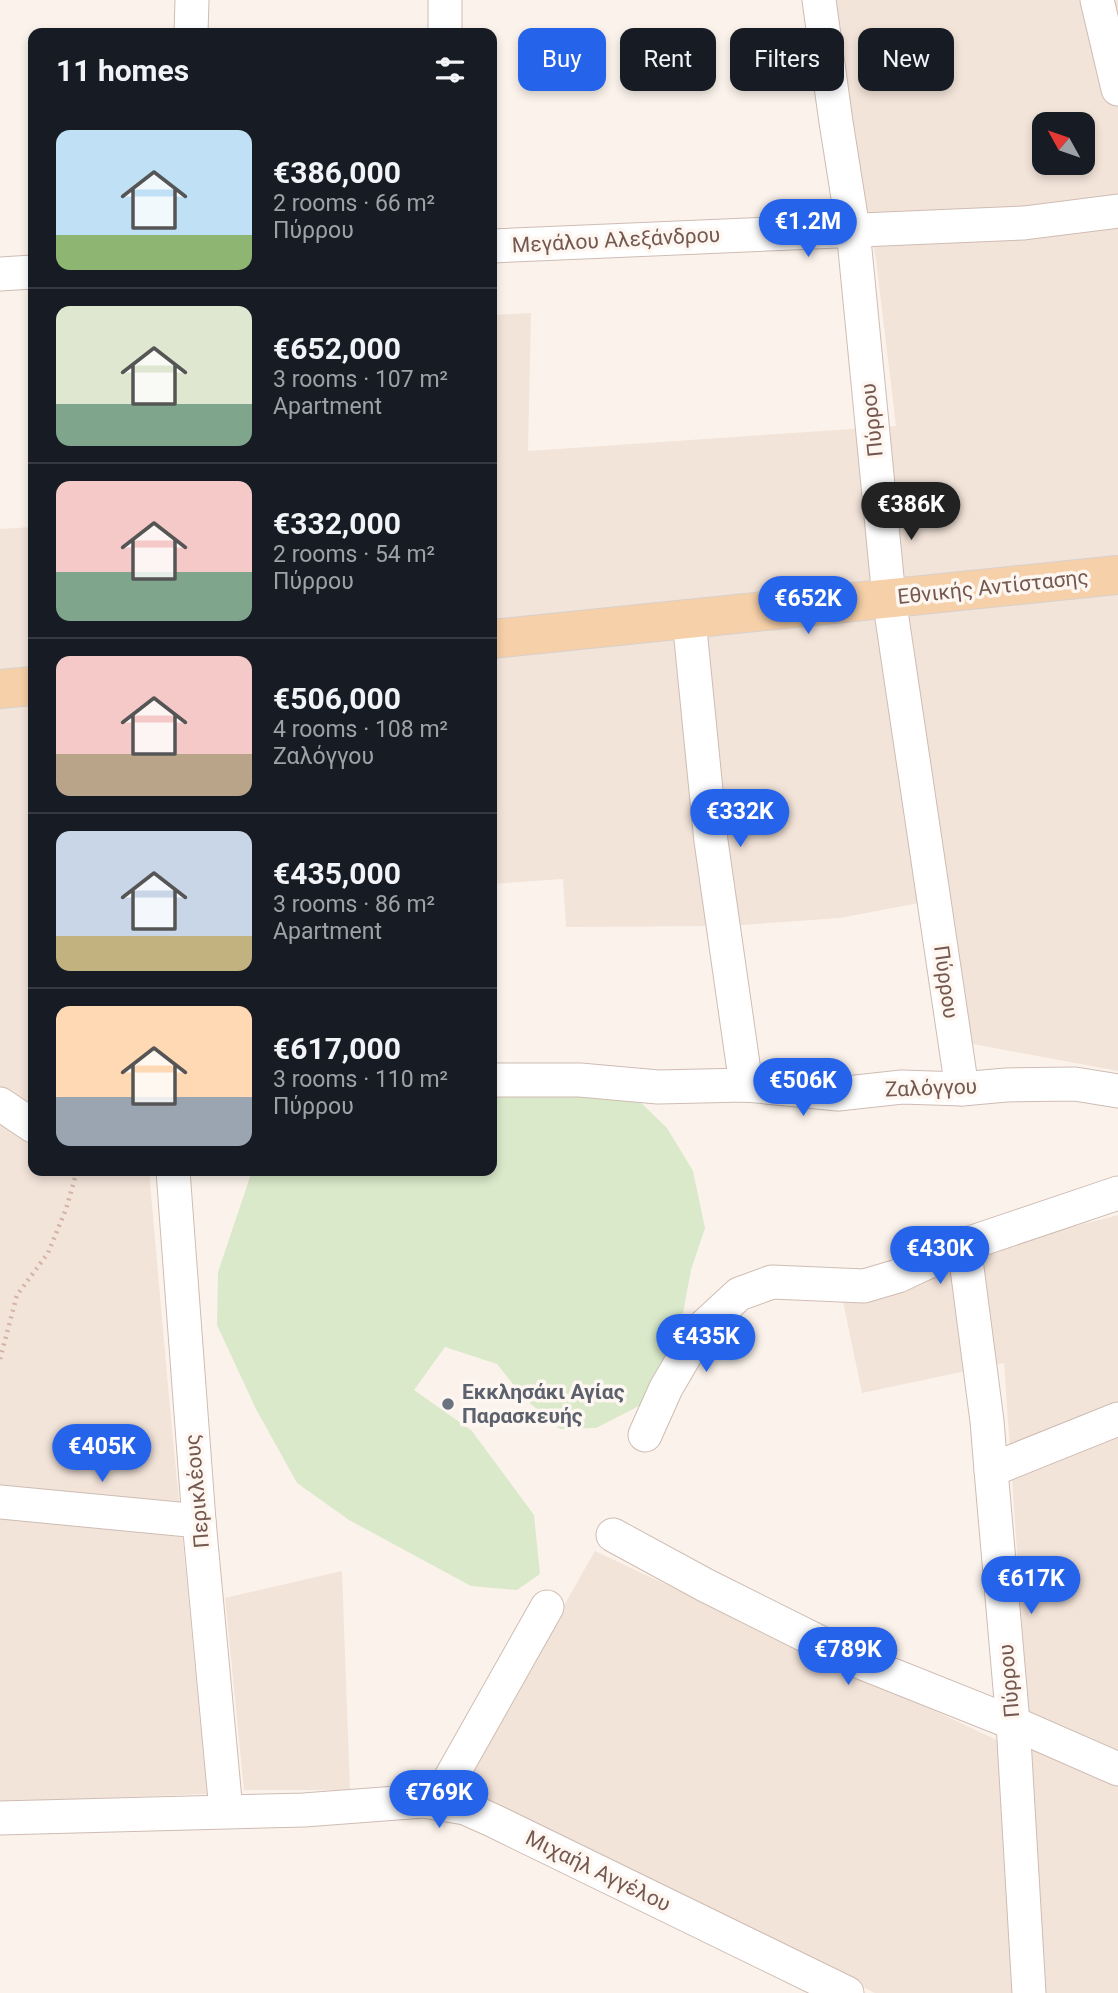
<!DOCTYPE html>
<meta charset="utf-8">
<style>
:root{--surface:#171b24;--page:#242831;--text:#f1f3f6;--muted:#9ea1a6;--line:#363941;--accent:#2563eb}
body{margin:0;font-family:Roboto,sans-serif;background:var(--page);color:var(--text);height:100vh;display:flex;flex-direction:column;font-size:26px;white-space:nowrap}
*{box-sizing:border-box;margin:0}
p{font-size:23px;color:var(--muted)}
.icon{flex:none;width:38px;height:38px;fill:none;stroke:currentColor;stroke-width:2;stroke-linecap:round;stroke-linejoin:round}
.map{position:relative;flex:1;overflow:hidden}
.details{position:absolute;left:28px;top:28px;width:469px;height:1148px;display:flex;flex-direction:column;background:var(--surface);border-radius:14px;box-shadow:0 4px 10px #0003}
.details>*{flex:none}
.top-card{position:absolute;left:518px;top:28px;width:494px;height:63px;display:flex;gap:14px}
.needle{width:46px;rotate:310deg}
.buttons{position:absolute;left:1032px;top:112px;display:grid;gap:14px}
.buttons a{display:grid;place-items:center;width:63px;height:63px;border-radius:14px;background:var(--surface);box-shadow:0 4px 10px #0003;font-size:35px}
.price{position:absolute;translate:-50% -60px;padding:0 16px;border-radius:24px;background:var(--accent);color:#fff;font-size:23px;line-height:46px;filter:drop-shadow(0 2px 4px #0008)}
.price::after{content:'';position:absolute;left:50%;top:42px;width:21px;height:16px;margin-left:-10px;background:inherit;clip-path:polygon(0 0,100% 0,50% 100%)}
.price.selected{background:#222;color:#fff}
ul{padding:0;list-style:none}
li{display:flex;align-items:center;gap:21px;height:175px;padding:0 28px}
li+li{border-top:2px solid var(--line)}
li span{display:grid;place-items:center;flex:none;width:196px;height:140px;border-radius:14px;color:#555}
li>.icon{margin-inline-start:auto}
span .icon{width:84px;height:84px;fill:#fffc;stroke-width:1}
li b{font-size:30px}
h2{display:flex;justify-content:space-between;align-items:center;height:84px;padding:0 28px;font-size:30px}
.pill{padding:0 24px;border-radius:14px;background:var(--surface);box-shadow:0 4px 10px #0003;font-size:24px;line-height:63px}
.pill.selected{background:var(--accent);color:#fff}
.map>svg:first-child{display:block}
.residential{fill:#f3e4d9;fill-rule:evenodd}
.green{fill:#d9e9c9}
.lines{fill:none;stroke-linecap:round;stroke-linejoin:round}
.minor-casing{stroke:#cfbcb3;stroke-width:35}
.major-casing{stroke:#d8d0ce;stroke-width:40}
.path{stroke:#d4b3a7;stroke-width:4.5;stroke-dasharray:2 5;stroke-linecap:butt}
.minor{stroke:#fff;stroke-width:33}
.major{stroke:#f5d0a8;stroke-width:38}
.worship-dot{fill:#6b7280;stroke:#fef7f1;stroke-width:2.5}
.labels{text-anchor:middle;dominant-baseline:central;stroke-width:7;stroke-linejoin:round;paint-order:stroke}
.street-label{font-size:21px;fill:#75584f;stroke:#fef7f1}
.worship-label{font-size:21px;font-weight:bold;fill:#5b616d;stroke:#fef7f1;text-anchor:start}
</style>
<div class="map">
<svg width="1118" height="1993" viewBox="0 0 1118 1993">
<rect width="100%" height="100%" fill="#fbf3eb"/>
<g class="residential">
<path d="M835,0H1084L1087,10L1118,0V1071L962,1042L950,897L840,918L729,926L566,927L563,879L492,884V315L531,313L528,451L896,426L876,260L853,131ZM1045,124H1083V163H1045Z"/>
<path d="M33,527V1171H149L168,1386L207,1794L0,1802V529Z"/>
<path d="M1118,1215V1993H875L459,1790L595,1551L1031,1756L1004,1363L862,1393L840,1287Z"/>
<path d="M342,1571L350,1790H244L225,1598Z"/>
</g>
<path class="green" d="M492,1089L635,1097L667,1128L693,1171L705,1228L691,1270L681,1324L662,1371L643,1404L596,1428L560,1429L524,1398L497,1364L445,1347L414,1390L472,1431L534,1515L540,1574L517,1590L471,1586L349,1520L297,1483L256,1409L217,1325L218,1272L252,1171H492Z"/>
<g class="lines">
<g class="minor-casing">
<g id="minor">
<path d="M819,0L836,122L853,229L889,598L962,1089"/>
<path d="M1097,0L1118,89"/>
<path d="M191,33L192,0"/>
<path d="M445,33V0"/>
<path d="M492,246L1024,223L1118,211"/>
<path d="M0,274L33,272"/>
<path d="M689,619L711,841L746,1085"/>
<path d="M492,1080H580L658,1087L746,1085L838,1094L902,1087L962,1089L1006,1085L1075,1084L1118,1091"/>
<path d="M0,1104L33,1126"/>
<path d="M173,1171L199,1521L226,1811"/>
<path d="M964,1245L987,1421L991,1470L1013,1723L1029,1993"/>
<path d="M645,1435L666,1388L700,1330L739,1294L772,1282L864,1286L898,1276L964,1245L1118,1193"/>
<path d="M991,1470L1118,1419"/>
<path d="M0,1502L199,1521"/>
<path d="M613,1535L705,1585L855,1660L1013,1723L1118,1769"/>
<path d="M437,1802L547,1607"/>
<path d="M0,1818L304,1810L423,1801L465,1808L492,1820L847,1993"/>
</g>
</g>
<g class="major-casing">
<g id="major">
<path d="M492,639L1118,575"/>
<path d="M0,689L33,686"/>
</g>
</g>
<path class="path" d="M0,1359L17,1295L48,1253L66,1209L77,1171"/>
<use href="#minor" class="minor"/>
<use href="#major" class="major"/>
</g>
<circle class="worship-dot" cx="448" cy="1404" r="7"/>
<g class="labels">
<g class="street-label">
<text transform="translate(616 240) rotate(-3)">Μεγάλου Αλεξάνδρου</text>
<text transform="translate(872 420) rotate(-96)">Πύρρου</text>
<text transform="translate(993 587) rotate(-6)">Εθνικής Αντίστασης</text>
<text transform="translate(946 982) rotate(82)">Πύρρου</text>
<text transform="translate(931 1088) rotate(-2)">Ζαλόγγου</text>
<text transform="translate(197 1491) rotate(-95)">Περικλέους</text>
<text transform="translate(1009 1681) rotate(-95)">Πύρρου</text>
<text transform="translate(598 1871) rotate(26)">Μιχαήλ Αγγέλου</text>
</g>
<g class="worship-label">
<text x="462" y="1392">Εκκλησάκι Αγίας<tspan x="462" dy="24">Παρασκευής</tspan></text>
</g>
</g>
</svg>
<div class="buttons">
<a><svg class="needle" viewBox="-14 -14 28 28"><path d="M0-13l5 13h-10z" fill="#e53935"/><path d="M0 13l5-13h-10z" fill="#9ea1a6"/></svg></a>
</div>
<b class="price" style="left:808px;top:259px">€1.2M</b>
<b class="price selected" style="left:911px;top:542px">€386K</b>
<b class="price" style="left:808px;top:636px">€652K</b>
<b class="price" style="left:740px;top:849px">€332K</b>
<b class="price" style="left:803px;top:1118px">€506K</b>
<b class="price" style="left:940px;top:1286px">€430K</b>
<b class="price" style="left:706px;top:1374px">€435K</b>
<b class="price" style="left:102px;top:1484px">€405K</b>
<b class="price" style="left:1031px;top:1616px">€617K</b>
<b class="price" style="left:848px;top:1687px">€789K</b>
<b class="price" style="left:439px;top:1830px">€769K</b>
<div class="top-card">
<a class="pill selected">Buy</a>
<a class="pill">Rent</a>
<a class="pill">Filters</a>
<a class="pill">New</a>
</div>
<section class="details">
<h2>11 homes<svg class="icon" aria-label="filters" viewBox="0 0 24 24"><path d="M4 7h16M4 17h16"/><circle cx="9" cy="7" r="2"/><circle cx="15" cy="17" r="2"/></svg></h2>
<ul>
<li><span style="background:linear-gradient(#bfe0f5 75%,#8fb573 0)"><svg class="icon" aria-label="home" viewBox="0 0 24 24"><path d="M3 11l9-7 9 7M6 9v11h12V9"/></svg></span><div><b>€386,000</b><p>2 rooms · 66 m²</p><p>Πύρρου</p></div></li>
<li><span style="background:linear-gradient(#dfe7d0 70%,#7fa58c 0)"><svg class="icon" aria-label="home" viewBox="0 0 24 24"><path d="M3 11l9-7 9 7M6 9v11h12V9"/></svg></span><div><b>€652,000</b><p>3 rooms · 107 m²</p><p>Apartment</p></div></li>
<li><span style="background:linear-gradient(#f6c9c9 65%,#7fa58c 0)"><svg class="icon" aria-label="home" viewBox="0 0 24 24"><path d="M3 11l9-7 9 7M6 9v11h12V9"/></svg></span><div><b>€332,000</b><p>2 rooms · 54 m²</p><p>Πύρρου</p></div></li>
<li><span style="background:linear-gradient(#f6c9c9 70%,#b9a48a 0)"><svg class="icon" aria-label="home" viewBox="0 0 24 24"><path d="M3 11l9-7 9 7M6 9v11h12V9"/></svg></span><div><b>€506,000</b><p>4 rooms · 108 m²</p><p>Ζαλόγγου</p></div></li>
<li><span style="background:linear-gradient(#c9d6e8 75%,#c2b280 0)"><svg class="icon" aria-label="home" viewBox="0 0 24 24"><path d="M3 11l9-7 9 7M6 9v11h12V9"/></svg></span><div><b>€435,000</b><p>3 rooms · 86 m²</p><p>Apartment</p></div></li>
<li><span style="background:linear-gradient(#ffd9b3 65%,#9aa5b1 0)"><svg class="icon" aria-label="home" viewBox="0 0 24 24"><path d="M3 11l9-7 9 7M6 9v11h12V9"/></svg></span><div><b>€617,000</b><p>3 rooms · 110 m²</p><p>Πύρρου</p></div></li>
</ul>
</section>
</div>
